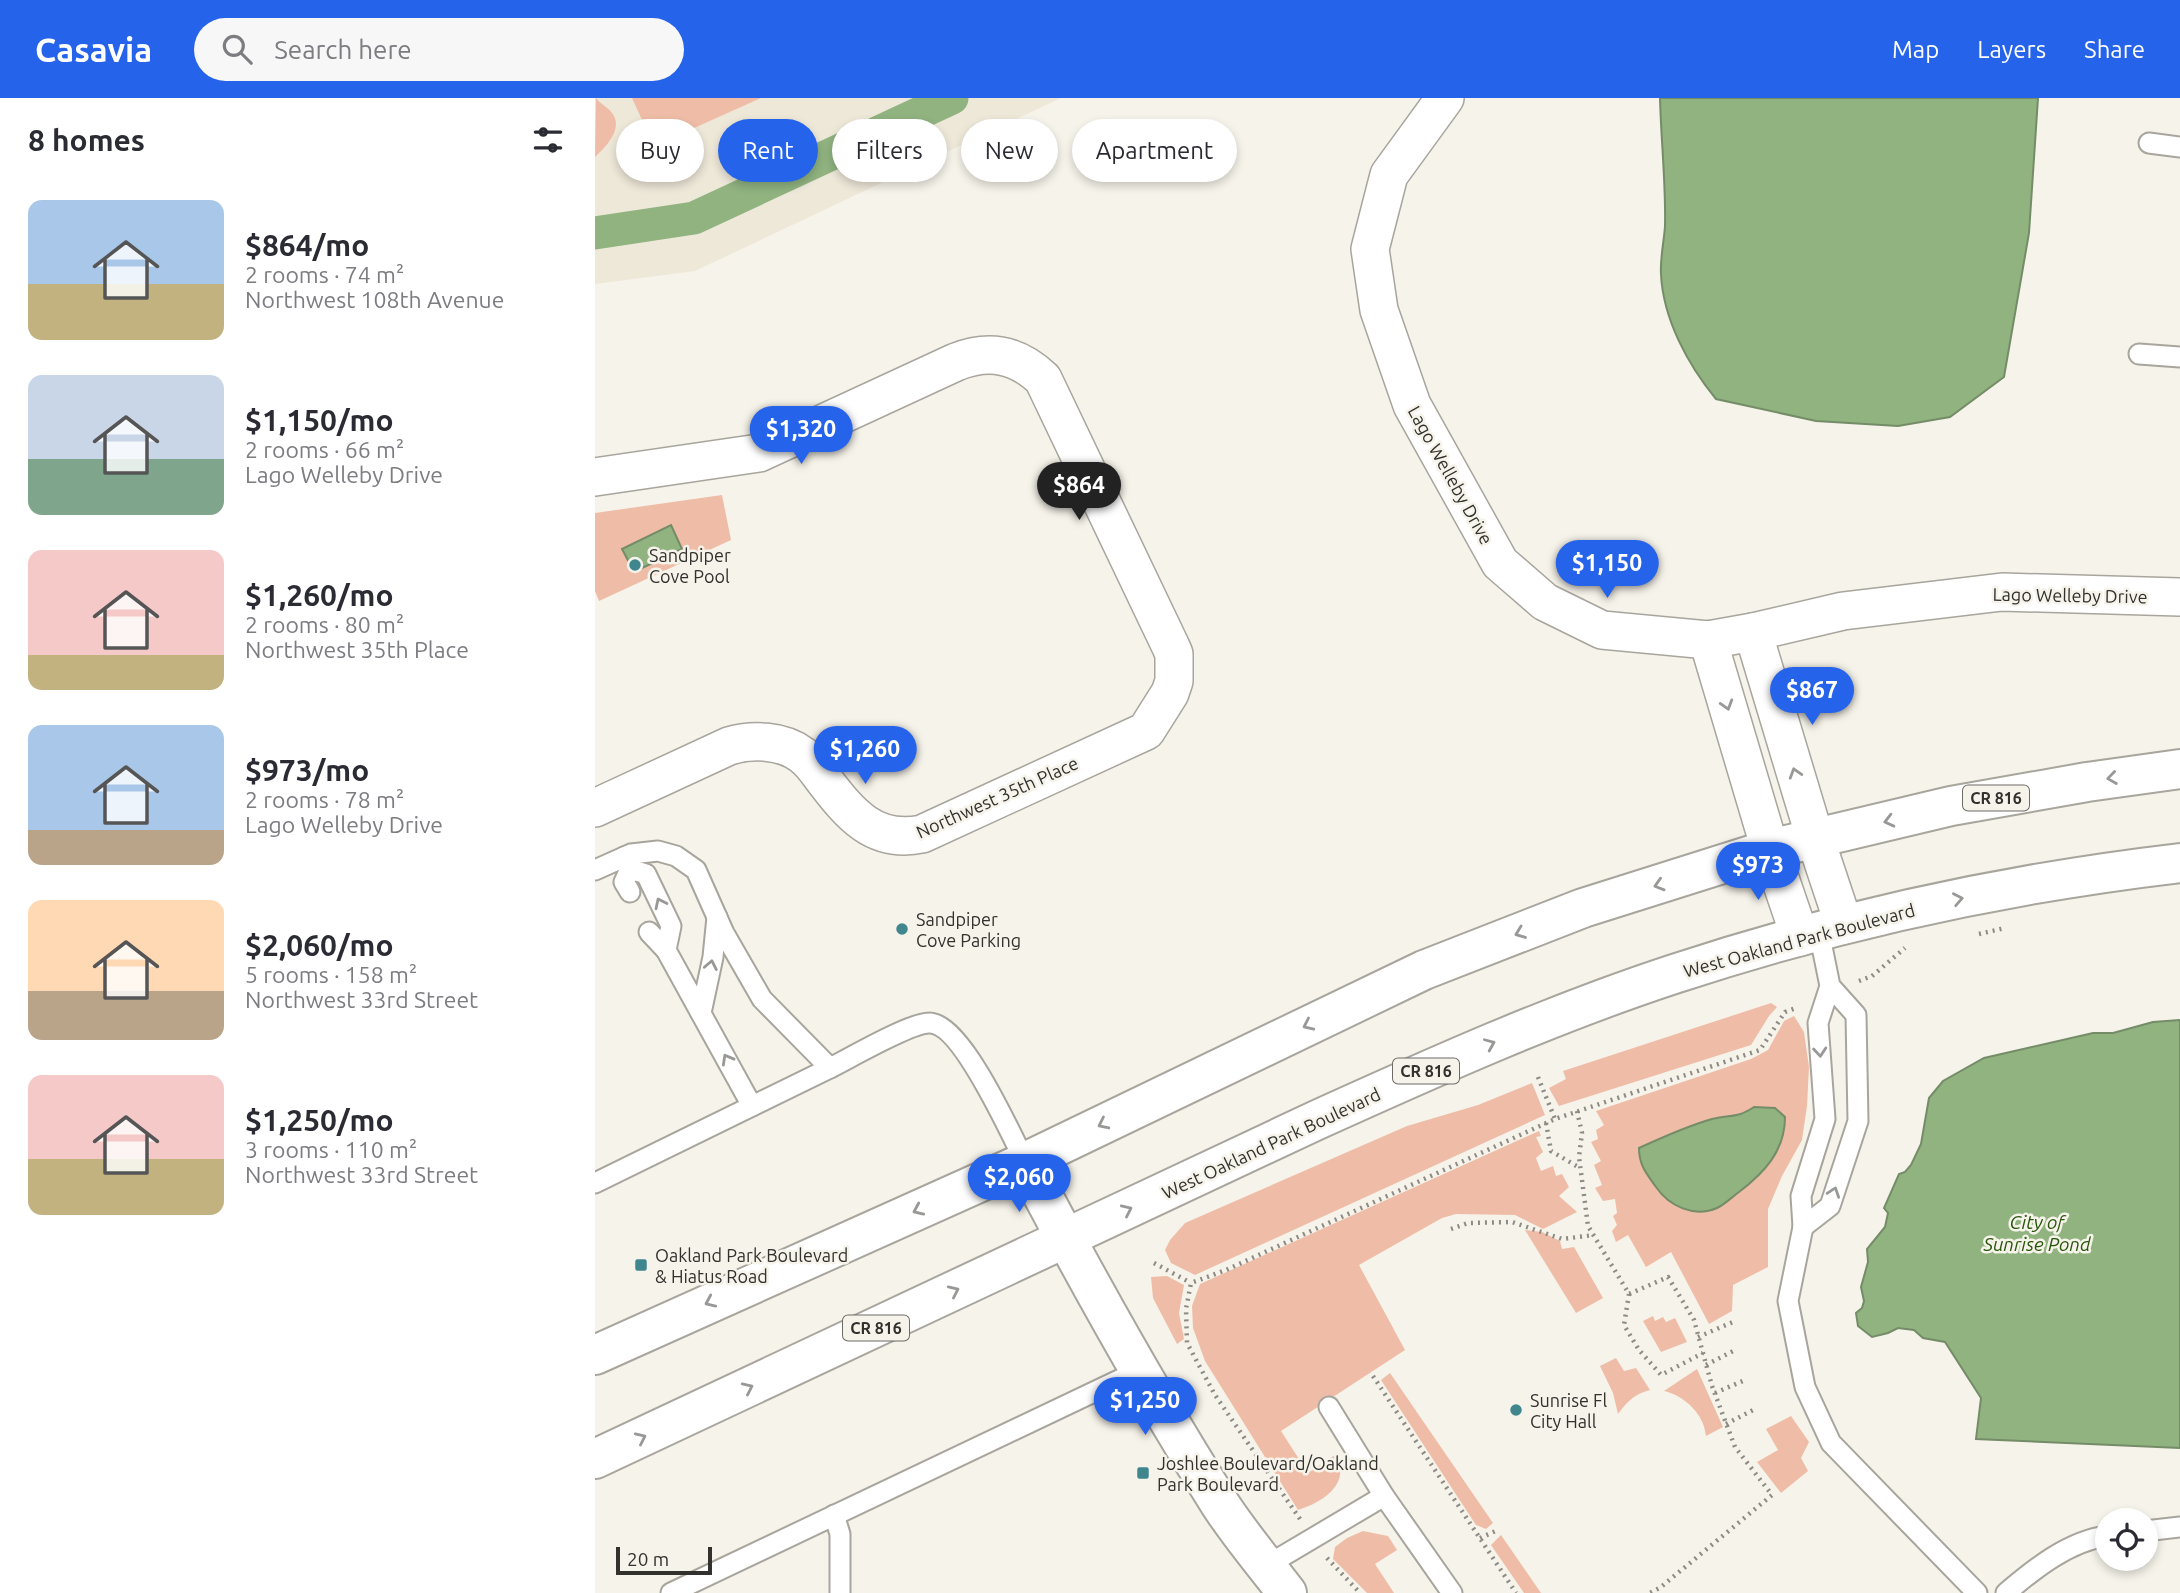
<!DOCTYPE html>
<meta charset="utf-8">
<style>
:root{--surface:#fff;--page:#f7f7f7;--text:#2b2b33;--muted:#7c7c81;--accent:#2563eb}
body{margin:0;font-family:Ubuntu,sans-serif;background:var(--page);color:var(--text);height:100vh;display:flex;flex-direction:column;font-size:26px;white-space:nowrap}
*{box-sizing:border-box;margin:0}
p{font-size:23px;color:var(--muted)}
.icon{flex:none;width:38px;height:38px;fill:none;stroke:currentColor;stroke-width:2;stroke-linecap:round;stroke-linejoin:round}
.map{position:relative;flex:1;overflow:hidden}
.details{display:flex;flex-direction:column;background:var(--surface);width:595px}
.details>*{flex:none}
.banner{position:absolute;left:21px;top:21px;width:665px;height:63px;display:flex;gap:14px}
.controls{position:absolute;left:1500px;top:1410px;display:grid;gap:14px}
.controls a{display:grid;place-items:center;width:63px;height:63px;border-radius:50%;background:var(--surface);box-shadow:0 4px 10px #0003;font-size:35px}
.scale{position:absolute;left:21px;bottom:18px;width:96px;box-sizing:border-box;padding-left:7px;border:4px solid #32312e;border-top:0;font-size:19px;line-height:24px;white-space:nowrap;color:#32312e;-webkit-text-stroke:5px #f6f3ea;paint-order:stroke}
.price{position:absolute;translate:-50% -60px;padding:0 16px;border-radius:24px;background:var(--accent);color:#fff;font-size:23px;line-height:46px;filter:drop-shadow(0 2px 4px #0008)}
.price::after{content:'';position:absolute;left:50%;top:42px;width:21px;height:16px;margin-left:-10px;background:inherit;clip-path:polygon(0 0,100% 0,50% 100%)}
.price.on{background:#222;color:#fff}
ul{padding:0;list-style:none}
li{display:flex;align-items:center;gap:21px;height:175px;padding:0 28px}
li span{display:grid;place-items:center;flex:none;width:196px;height:140px;border-radius:14px;color:#555}
li>.icon{margin-inline-start:auto}
span .icon{width:84px;height:84px;fill:#fffc;stroke-width:1}
li b{font-size:30px}
h2{display:flex;justify-content:space-between;align-items:center;height:84px;padding:0 28px;font-size:30px}
.pill{padding:0 24px;border-radius:32px;background:var(--surface);box-shadow:0 4px 10px #0003;font-size:24px;line-height:63px}
.pill.on{background:var(--accent);color:#fff}
header{display:flex;align-items:center;gap:42px;box-sizing:border-box;height:98px;padding:0 35px;background:var(--accent);color:#fff}
header strong{font-size:33px}
nav{display:flex;gap:38px;margin-inline-start:auto;font-size:24px}
.search{width:490px;height:63px;background:var(--page);display:flex;align-items:center;gap:18px;box-sizing:border-box;padding:0 24px;border-radius:38px;color:var(--muted);font-size:26px}
main{display:flex;flex:1;min-height:0}
.map>svg:first-child{display:block}
.built{fill:#eee8d9}
.green{fill:#efbda7}
.water{fill:#90b380;stroke:#748c67;stroke-width:2}
.lines{fill:none;stroke-linecap:round;stroke-linejoin:round}
.canal{stroke:#90b380;stroke-width:33}
.lane-casing{stroke:#a8a59d;stroke-width:23}
.street-casing{stroke:#a8a59d;stroke-width:40}
.secondary-casing{stroke:#a8a59d;stroke-width:42}
.primary-casing{stroke:#a8a59d;stroke-width:42}
.path{stroke:#8d8b85;stroke-width:4.5;stroke-dasharray:2 5;stroke-linecap:butt}
.lane{stroke:#fff;stroke-width:19}
.street{stroke:#fff;stroke-width:37}
.secondary{stroke:#fff;stroke-width:38}
.primary{stroke:#fff;stroke-width:38}
.oneway{stroke:#989896}
.poi-dot{fill:#3f868e;stroke:#f6f3ea;stroke-width:2.5}
.labels{text-anchor:middle;dominant-baseline:central;stroke-width:5;stroke-linejoin:round;paint-order:stroke}
.shield{fill:#f6f3ea;stroke:#6d6b66;stroke-width:2}
.shield-label{font-size:16px;font-weight:bold;fill:#32312e}
.street-label{font-size:18px;fill:#32312e;stroke:#f6f3ea}
.poi-label{font-size:18px;fill:#32312e;stroke:#f6f3ea;text-anchor:start}
.water-label{font-size:19px;font-style:italic;fill:#29560d;stroke:#f6f3ea}
</style>
<header>
<strong>Casavia</strong>
<div class="search"><svg class="icon" aria-label="search" viewBox="0 0 24 24"><circle cx="10" cy="10" r="6"/><path d="M15 15l6 6"/></svg>Search here</div>
<nav><a>Map</a><a>Layers</a><a>Share</a></nav>
</header>
<main>
<section class="details">
<h2>8 homes<svg class="icon" aria-label="filters" viewBox="0 0 24 24"><path d="M4 7h16M4 17h16"/><circle cx="9" cy="7" r="2"/><circle cx="15" cy="17" r="2"/></svg></h2>
<ul>
<li><span style="background:linear-gradient(#a9c7e8 60%,#c2b280 0)"><svg class="icon" aria-label="home" viewBox="0 0 24 24"><path d="M3 11l9-7 9 7M6 9v11h12V9"/></svg></span><div><b>$864/mo</b><p>2 rooms · 74 m²</p><p>Northwest 108th Avenue</p></div></li>
<li><span style="background:linear-gradient(#c9d6e8 60%,#7fa58c 0)"><svg class="icon" aria-label="home" viewBox="0 0 24 24"><path d="M3 11l9-7 9 7M6 9v11h12V9"/></svg></span><div><b>$1,150/mo</b><p>2 rooms · 66 m²</p><p>Lago Welleby Drive</p></div></li>
<li><span style="background:linear-gradient(#f6c9c9 75%,#c2b280 0)"><svg class="icon" aria-label="home" viewBox="0 0 24 24"><path d="M3 11l9-7 9 7M6 9v11h12V9"/></svg></span><div><b>$1,260/mo</b><p>2 rooms · 80 m²</p><p>Northwest 35th Place</p></div></li>
<li><span style="background:linear-gradient(#a9c7e8 75%,#b9a48a 0)"><svg class="icon" aria-label="home" viewBox="0 0 24 24"><path d="M3 11l9-7 9 7M6 9v11h12V9"/></svg></span><div><b>$973/mo</b><p>2 rooms · 78 m²</p><p>Lago Welleby Drive</p></div></li>
<li><span style="background:linear-gradient(#ffd9b3 65%,#b9a48a 0)"><svg class="icon" aria-label="home" viewBox="0 0 24 24"><path d="M3 11l9-7 9 7M6 9v11h12V9"/></svg></span><div><b>$2,060/mo</b><p>5 rooms · 158 m²</p><p>Northwest 33rd Street</p></div></li>
<li><span style="background:linear-gradient(#f6c9c9 60%,#c2b280 0)"><svg class="icon" aria-label="home" viewBox="0 0 24 24"><path d="M3 11l9-7 9 7M6 9v11h12V9"/></svg></span><div><b>$1,250/mo</b><p>3 rooms · 110 m²</p><p>Northwest 33rd Street</p></div></li>
</ul>
</section>
<div class="map">
<svg width="1585" height="1495" viewBox="0 0 1585 1495">
<rect width="100%" height="100%" fill="#f6f3ea"/>
<path class="built" d="M0,0H466L100,173L0,186Z"/>
<g class="green">
<path d="M1,0C5,6 13,9 17,15C29,30 11,49 0,59Z"/>
<path d="M37,0H166L59,48Z"/>
<path d="M127,397L136,442L4,503L0,493V415Z"/>
<path d="M1176,905L1182,909L1174,918L1156,947L964,1008L954,990L971,981L968,973Z"/>
<path d="M1199,918L1209,934L1214,969L1212,1008L1207,1042L1187,1078L1173,1111V1169L1138,1187L1137,1213L1114,1226L1076,1154L1051,1169L1033,1137L1021,1144L1017,1133L1022,1127L1018,1118L1022,1115L1020,1101L1008,1103L1000,1090L1007,1087L999,1067L1006,1063L996,1044L1003,1041L1001,1032L1009,1027L1001,1013L1156,961L1173,952L1189,923Z"/>
<path d="M937,985L950,1017L600,1177L576,1165L570,1152L575,1142L590,1125L812,1028L883,1007Z"/>
<path d="M944,1033L946,1038L941,1039L948,1054L941,1060L946,1073L958,1068L961,1078L967,1076L974,1089L964,1098L982,1114L948,1131L920,1117L861,1116L847,1120L764,1167L810,1252L686,1333L713,1375L740,1357C758,1386 726,1405 703,1412L610,1263L598,1230L597,1208L605,1186Z"/>
<path d="M930,1132L947,1134L965,1143L967,1151L979,1149L1008,1200L981,1215Z"/>
<path d="M572,1178L589,1187L584,1215L589,1241L582,1246L558,1200L556,1179Z"/>
<path d="M1058,1218L1060,1223L1068,1219L1071,1224L1080,1220L1092,1244L1066,1254L1048,1223Z"/>
<path d="M1021,1260L1029,1273L1041,1270L1055,1292C1039,1296 1032,1304 1023,1316L1018,1295L1005,1268Z"/>
<path d="M1102,1271L1128,1329L1111,1338C1109,1316 1090,1298 1069,1293Z"/>
<path d="M795,1275L898,1425L891,1431L881,1427L786,1282Z"/>
<path d="M1196,1318L1214,1344L1206,1360L1213,1373L1186,1395L1162,1364L1183,1352L1171,1331Z"/>
<path d="M768,1433L793,1438L802,1452L780,1466L799,1495H772L738,1461L740,1449L752,1440Z"/>
<path d="M906,1437L946,1495H929L896,1447Z"/>
</g>
<g class="water">
<path d="M1065,0H1443L1434,135L1409,279L1355,319L1303,328L1221,323L1121,301C1093,267 1068,221 1066,176C1065,160 1069,144 1070,128C1071,86 1066,42 1065,0Z"/>
<path d="M76,427L87,451L39,474L27,451Z"/>
<path d="M1585,922V1350L1381,1341L1386,1300L1350,1244L1328,1240L1319,1232L1303,1230L1293,1235L1277,1239L1263,1228L1261,1215L1267,1210L1269,1203L1266,1189L1273,1164L1272,1151L1290,1129L1293,1115L1289,1110L1304,1076L1310,1074L1316,1067L1326,1046L1334,1000L1348,983L1389,960L1498,935H1518L1558,924Z"/>
<path d="M1159,1009L1180,1010L1190,1019C1190,1053 1169,1075 1144,1094C1137,1099 1129,1107 1122,1110C1099,1120 1074,1108 1061,1089C1051,1075 1044,1067 1044,1050C1068,1039 1092,1028 1117,1021C1136,1016 1141,1021 1159,1009Z"/>
</g>
<g class="lines">
<path class="canal" d="M0,135L99,120L357,0"/>
<g class="lane-casing">
<g id="lane">
<path d="M1554,45L1585,49"/>
<path d="M1544,256L1585,259"/>
<path d="M29,759L35,771L51,776L76,828L71,852"/>
<path d="M35,771L29,784L35,794"/>
<path d="M0,772L36,756L63,753L81,758L101,772L129,835L167,901L235,970C255,960 315,925 334,925C366,924 416,1036 430,1064"/>
<path d="M54,834L71,852L157,1008"/>
<path d="M1224,834L1235,888L1223,925L1230,1021L1206,1098L1208,1129L1235,1108L1263,1023L1261,917L1235,888"/>
<path d="M106,915L118,859L122,819"/>
<path d="M0,1085L235,970"/>
<path d="M1208,1129L1193,1203L1210,1289L1236,1345L1382,1495"/>
<path d="M789,1398L857,1495"/>
<path d="M239,1417L245,1436V1495"/>
<path d="M1550,1433L1585,1429"/>
<path d="M671,1468L789,1398L734,1309"/>
<path d="M76,1495L545,1272"/>
<path d="M1411,1495C1439,1471 1474,1443 1512,1438"/>
</g>
</g>
<g class="street-casing">
<g id="street">
<path d="M850,0L794,77L775,151L784,212L817,307L905,465L950,504L1007,532L1113,542L1158,534L1248,513L1407,494L1585,499"/>
<path d="M0,379L164,355L361,264C394,251 422,256 448,281L576,549L579,556V583L575,595L551,633L327,736C279,746 255,716 229,682C222,673 216,663 207,657C187,642 157,641 134,648L0,710"/>
<path d="M1158,534L1220,740L1249,827"/>
<path d="M1113,542L1175,751L1205,839"/>
</g>
</g>
<g class="secondary-casing">
<path id="secondary" d="M430,1064C491,1180 555,1295 625,1406C645,1437 670,1466 692,1495"/>
</g>
<g class="primary-casing">
<g id="primary">
<path d="M0,1257L430,1064L829,872L988,810L1175,751L1356,708L1492,684L1585,671"/>
<path d="M0,1361L722,1022C839,969 957,916 1079,876C1243,822 1414,785 1585,765"/>
</g>
</g>
<g class="path">
<path d="M1384,836L1410,830"/>
<path d="M1264,883L1277,878L1310,850"/>
<path d="M943,979L960,1021"/>
<path d="M982,1013L987,1035L984,1059L993,1128L1034,1196L1073,1179L1099,1222L1117,1288L1140,1349L1177,1397L1066,1489L1055,1495"/>
<path d="M951,1025L956,1053L985,1070"/>
<path d="M856,1131L873,1125L917,1124L967,1141L999,1137"/>
<path d="M559,1165L596,1185"/>
<path d="M1034,1196L1029,1227L1044,1252L1066,1277L1108,1255"/>
<path d="M1103,1239L1138,1224"/>
<path d="M1111,1267L1142,1251"/>
<path d="M778,1278L921,1495"/>
<path d="M1120,1295L1150,1282"/>
<path d="M1131,1326L1160,1311"/>
<path d="M705,1421L620,1297L592,1245L591,1211L596,1185L631,1172L960,1021L1165,952L1190,914L1201,910"/>
<path d="M885,1440L903,1432"/>
<path d="M732,1460L765,1495"/>
</g>
<use href="#lane" class="lane"/>
<use href="#street" class="street"/>
<use href="#secondary" class="secondary"/>
<use href="#primary" class="primary"/>
</g>
<defs><path id="oneway-chevron" d="M-2-3.5L2.5 0L-2 3.5" fill="none" stroke-width="1.6" stroke-linecap="round" stroke-linejoin="round" transform="scale(1.75)"/></defs>
<g class="oneway">
<use href="#oneway-chevron" transform="translate(1132 607) rotate(73)"/>
<use href="#oneway-chevron" transform="translate(1200 675) rotate(-107)"/>
<use href="#oneway-chevron" transform="translate(1517 680) rotate(172)"/>
<use href="#oneway-chevron" transform="translate(1294 723) rotate(166)"/>
<use href="#oneway-chevron" transform="translate(1064 787) rotate(163)"/>
<use href="#oneway-chevron" transform="translate(1363 801) rotate(-11)"/>
<use href="#oneway-chevron" transform="translate(65 805) rotate(-116)"/>
<use href="#oneway-chevron" transform="translate(925 835) rotate(159)"/>
<use href="#oneway-chevron" transform="translate(116 867) rotate(-79)"/>
<use href="#oneway-chevron" transform="translate(713 927) rotate(155)"/>
<use href="#oneway-chevron" transform="translate(895 946) rotate(-23)"/>
<use href="#oneway-chevron" transform="translate(1225 954) rotate(85)"/>
<use href="#oneway-chevron" transform="translate(132 961) rotate(-119)"/>
<use href="#oneway-chevron" transform="translate(508 1026) rotate(154)"/>
<use href="#oneway-chevron" transform="translate(1239 1094) rotate(-71)"/>
<use href="#oneway-chevron" transform="translate(323 1112) rotate(156)"/>
<use href="#oneway-chevron" transform="translate(532 1112) rotate(-25)"/>
<use href="#oneway-chevron" transform="translate(359 1193) rotate(-25)"/>
<use href="#oneway-chevron" transform="translate(115 1204) rotate(156)"/>
<use href="#oneway-chevron" transform="translate(153 1290) rotate(-25)"/>
<use href="#oneway-chevron" transform="translate(46 1340) rotate(-25)"/>
</g>
<g class="poi-dot">
<circle cx="40" cy="467" r="7"/>
<circle cx="307" cy="831" r="7"/>
<rect x="39" y="1160" width="14" height="14" rx="3.5"/>
<circle cx="921" cy="1312" r="7"/>
<rect x="541" y="1368" width="14" height="14" rx="3.5"/>
</g>
<g class="labels">
<g class="shield">
<rect x="1368" y="687.5" width="66" height="25" rx="5"/>
<rect x="798" y="960.5" width="66" height="25" rx="5"/>
<rect x="248" y="1217.5" width="66" height="25" rx="5"/>
</g>
<g class="shield-label">
<text x="1401" y="700">CR 816</text>
<text x="831" y="973">CR 816</text>
<text x="281" y="1230">CR 816</text>
</g>
<g class="street-label">
<text transform="translate(856 377) rotate(61)">Lago Welleby Drive</text>
<text transform="translate(1475 497) rotate(1)">Lago Welleby Drive</text>
<text transform="translate(402 699) rotate(-24)">Northwest 35th Place</text>
<text transform="translate(1204 842) rotate(-15)">West Oakland Park Boulevard</text>
<text transform="translate(676 1045) rotate(-25)">West Oakland Park Boulevard</text>
</g>
<g class="poi-label">
<text x="54" y="457">Sandpiper<tspan x="54" dy="21">Cove Pool</tspan></text>
<text x="321" y="821">Sandpiper<tspan x="321" dy="21">Cove Parking</tspan></text>
<text x="60" y="1157">Oakland Park Boulevard<tspan x="60" dy="21">&amp; Hiatus Road</tspan></text>
<text x="935" y="1302">Sunrise Fl<tspan x="935" dy="21">City Hall</tspan></text>
<text x="562" y="1365">Joshlee Boulevard/Oakland<tspan x="562" dy="21">Park Boulevard</tspan></text>
</g>
<g class="water-label">
<text x="1442" y="1124">City of<tspan x="1442" dy="22">Sunrise Pond</tspan></text>
</g>
</g>
</svg>
<div class="controls">
<a><svg class="icon" aria-label="locate" viewBox="0 0 24 24"><circle cx="12" cy="12" r="6"/><path d="M12 2v4M12 18v4M2 12h4M18 12h4"/></svg></a>
</div>
<div class="scale">20 m</div>
<b class="price" style="left:206px;top:368px">$1,320</b>
<b class="price on" style="left:484px;top:424px">$864</b>
<b class="price" style="left:1012px;top:502px">$1,150</b>
<b class="price" style="left:1217px;top:629px">$867</b>
<b class="price" style="left:270px;top:688px">$1,260</b>
<b class="price" style="left:1163px;top:804px">$973</b>
<b class="price" style="left:424px;top:1116px">$2,060</b>
<b class="price" style="left:550px;top:1339px">$1,250</b>
<div class="banner">
<a class="pill">Buy</a>
<a class="pill on">Rent</a>
<a class="pill">Filters</a>
<a class="pill">New</a>
<a class="pill">Apartment</a>
</div>
</div>
</main>
